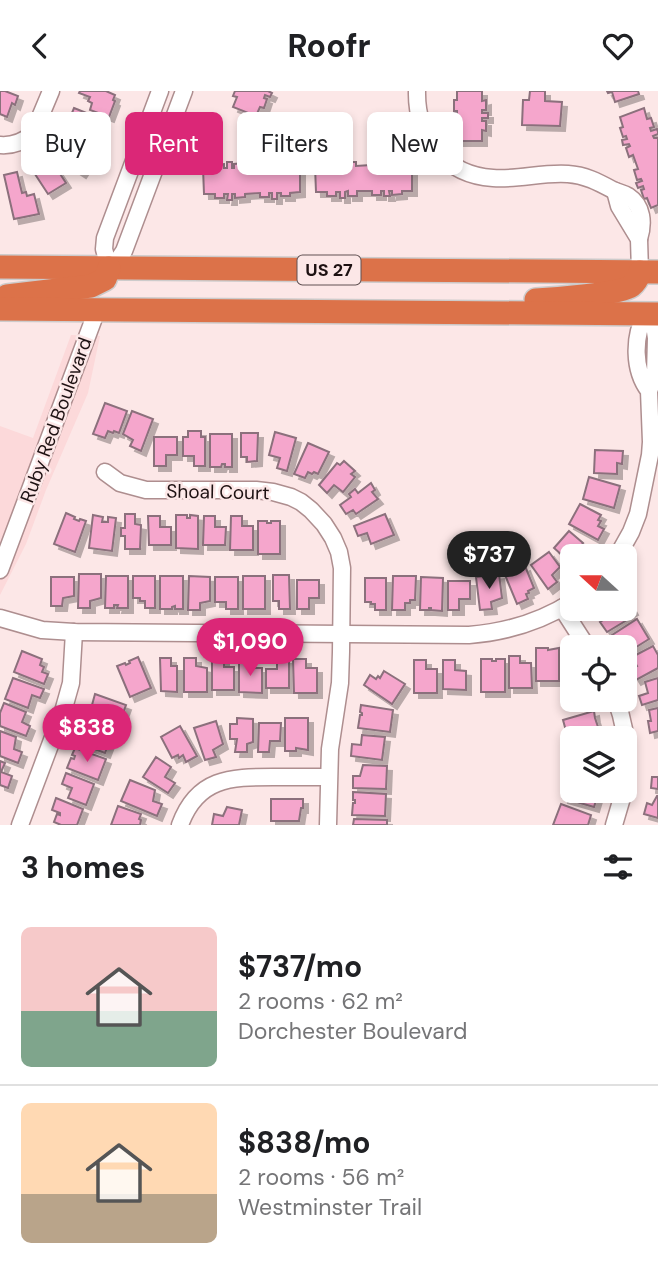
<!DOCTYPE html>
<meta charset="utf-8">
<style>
:root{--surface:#fff;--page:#f6f6f6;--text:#202124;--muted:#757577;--line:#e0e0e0;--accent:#db2777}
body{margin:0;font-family:"DM Sans",sans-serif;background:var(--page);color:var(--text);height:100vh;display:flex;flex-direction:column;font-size:26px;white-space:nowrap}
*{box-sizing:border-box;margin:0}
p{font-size:23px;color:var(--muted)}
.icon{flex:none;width:38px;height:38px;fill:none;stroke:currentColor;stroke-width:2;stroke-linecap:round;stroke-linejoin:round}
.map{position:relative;height:734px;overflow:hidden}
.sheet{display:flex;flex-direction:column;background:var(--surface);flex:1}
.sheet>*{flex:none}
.top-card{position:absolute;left:21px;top:21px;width:616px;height:63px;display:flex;gap:14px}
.needle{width:46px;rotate:291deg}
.tools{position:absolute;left:560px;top:453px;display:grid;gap:14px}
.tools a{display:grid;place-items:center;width:77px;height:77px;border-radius:10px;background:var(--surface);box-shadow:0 4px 10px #0003;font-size:35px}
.price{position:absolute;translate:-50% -60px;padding:0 16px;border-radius:24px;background:var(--accent);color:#fff;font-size:23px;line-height:46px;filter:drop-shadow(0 2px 4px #0008)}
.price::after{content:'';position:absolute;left:50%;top:42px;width:21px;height:16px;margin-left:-10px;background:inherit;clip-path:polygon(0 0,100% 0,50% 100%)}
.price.active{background:#222;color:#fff}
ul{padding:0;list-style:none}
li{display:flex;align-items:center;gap:21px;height:175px;padding:0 21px}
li+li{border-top:2px solid var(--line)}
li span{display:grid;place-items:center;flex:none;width:196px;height:140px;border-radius:10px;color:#555}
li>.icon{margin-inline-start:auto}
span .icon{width:84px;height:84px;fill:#fffc;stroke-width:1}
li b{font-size:30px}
h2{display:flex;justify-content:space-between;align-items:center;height:84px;padding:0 21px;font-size:30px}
.chip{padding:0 24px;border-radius:10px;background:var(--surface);box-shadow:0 4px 10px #0003;font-size:24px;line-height:63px}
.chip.active{background:var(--accent);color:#fff}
header{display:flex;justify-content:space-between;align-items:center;height:91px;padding:0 21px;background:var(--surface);font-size:32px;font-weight:700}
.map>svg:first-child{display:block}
.built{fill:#fcd9da}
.building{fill:#f5a6cc;stroke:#8b707c;stroke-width:2;filter:url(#shadow)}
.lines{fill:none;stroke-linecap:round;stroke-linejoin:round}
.minor-casing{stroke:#ae8e8f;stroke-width:19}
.highway-casing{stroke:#cdcbcb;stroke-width:26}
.minor{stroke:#fff;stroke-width:16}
.highway{stroke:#dc7249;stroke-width:23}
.labels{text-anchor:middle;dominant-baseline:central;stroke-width:5;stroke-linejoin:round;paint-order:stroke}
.shield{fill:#fce7e7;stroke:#605152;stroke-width:2}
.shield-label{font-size:18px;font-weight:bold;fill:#1d1112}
.street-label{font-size:19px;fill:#1d1112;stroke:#fce7e7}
</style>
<header><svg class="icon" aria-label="back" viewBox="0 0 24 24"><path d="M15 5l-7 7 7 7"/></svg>Roofr<svg class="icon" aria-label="heart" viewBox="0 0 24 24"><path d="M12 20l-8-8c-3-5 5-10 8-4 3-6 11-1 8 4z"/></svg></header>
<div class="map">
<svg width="658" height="734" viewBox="0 0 658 734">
<defs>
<filter id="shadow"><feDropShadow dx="5" dy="5" stdDeviation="0" flood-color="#0004"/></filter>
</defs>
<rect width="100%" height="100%" fill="#fce7e7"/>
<path class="built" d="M71,244L100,245L88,302L46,399L26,453L0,504V335L33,347Z"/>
<g class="building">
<path d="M0,0H5L18,5L15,14L12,12L7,26L0,23Z"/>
<path d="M80,0H106L115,4L113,9L115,10L109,26L90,19L92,12L88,10L90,6L79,2Z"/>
<path d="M235,0H268L272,2L270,6L265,4L264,7L267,8L264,17L260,16L256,25L233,16L237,6L233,5Z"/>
<path d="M457,0H482V10L486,9V19H482V22H488V27H482V30H486V40L482,39V50H458V39L454,40V30H457L458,27H452L451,22H457V20H454V9H457Z"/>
<path d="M530,0H545V10L562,11L560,35L522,34L523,9H529Z"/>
<path d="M607,0H638L639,3L615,11L612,1L608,2Z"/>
<path d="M74,17L104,29L96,50L66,38L68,31L71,32L72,30L69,29Z"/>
<path d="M644,17L647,28L651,27L654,36L650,37L651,40L657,38L658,41V43L653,45L654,47H658V114L651,117L647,107L644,108L641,99L644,98L643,95L638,97L636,92L642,90L641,88L637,89L634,79L638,78L633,64L629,66L626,57L630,55L629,53L623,54L622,49L627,48L626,45L623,46L620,37L623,36L620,26Z"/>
<path d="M65,45L90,61L86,68L89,70L81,82L52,63Z"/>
<path d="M338,69H344V75H347V71H356V75L371,74V70H380L381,74H383V69H389V74H392V70H401V74H412V100H402V103L392,104V100H389L390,105H384V100H381V104H372V100H357V105H348V100L345,101V107H340V101H336V105H327V101H316L315,75H326V71H336V75H338Z"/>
<path d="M41,70L45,77L53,72L66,92L48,103L31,77Z"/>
<path d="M271,70H277V76H280V72H289V76H300V101L290,102V105H281V102H277V108H272V102H269V106H260V102L245,103V106L235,107V103H232V109H227L228,103H224V107H215V103H204L203,77H214V74L224,73V77H227V71H232V77H234V73L244,72V77L259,76V73L268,72L269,76H272Z"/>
<path d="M17,81L22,102L26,101L27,105L34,103L39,123L14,128L4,84Z"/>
<path d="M105,312L127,320L119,342L114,340L113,342L108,340L105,347L93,343Z"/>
<path d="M132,320L153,328L141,360L130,355L133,349L123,343Z"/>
<path d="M188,340H201V346H205V375H194V365H183V346H188Z"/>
<path d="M275,341L296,347L287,380L277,377L280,367L269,364Z"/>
<path d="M241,342H258L257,370L247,371V366H241Z"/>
<path d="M210,343H232V376H225V373H222L221,376H210Z"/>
<path d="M154,346H177V364H166V375H154Z"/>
<path d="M308,352L329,361L318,383L314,381L312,383L308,381L305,387L294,383Z"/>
<path d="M595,359L623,360L622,373L617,372V383L594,382Z"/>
<path d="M344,370L355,380L351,383L355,386L343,401L334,394L327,402L319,394L337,372L340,374Z"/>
<path d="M589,386L620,395L614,417L583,408Z"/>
<path d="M371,392L375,399L372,401L378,408L356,423L353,419L346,423L340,414L351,406L349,403L355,398L358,402Z"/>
<path d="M580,413L601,424L598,429L601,430L598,435L604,438L598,449L569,433Z"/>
<path d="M66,422L75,426L74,428L79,430L80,428L86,430L75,461L54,453Z"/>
<path d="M125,423H135V433L141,434L140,458H125V445H121V437H125Z"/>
<path d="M385,423L394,444L371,453L367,442L358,445L354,435Z"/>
<path d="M93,424L103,426L102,431H108V426L116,427L112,460L89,457Z"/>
<path d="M176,424H187V427H190V424L198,425V458L176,457Z"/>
<path d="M148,425H160V436H171V454H149Z"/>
<path d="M204,425H215V436H226L225,454H203Z"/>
<path d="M231,425H242V435H253V459H230Z"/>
<path d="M258,430H267V432H271V430H280V463H258Z"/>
<path d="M569,440L583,452L577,462L581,466H572V473L554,457Z"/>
<path d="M549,461L560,476L552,484L557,491L548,498L531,474Z"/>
<path d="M525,475L534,497L528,500L529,502L526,503L528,508L517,513L505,484Z"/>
<path d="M79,483H101V507L90,510V517H78Z"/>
<path d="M499,483L502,507L491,511L492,518L480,519L476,486Z"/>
<path d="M273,484H289L290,518H279V510H273Z"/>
<path d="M106,485H128V517H117L118,514H114V517H105Z"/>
<path d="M133,485H155V517H145V510H140V507H133Z"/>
<path d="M160,485H183V518H175V515L172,516V518H160Z"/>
<path d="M189,485L210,486V510L200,512V519H188Z"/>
<rect x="243" y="485" width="22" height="33"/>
<path d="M393,485H416L415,509H410V512H405V519H392Z"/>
<path d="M51,486H74V505L63,507L62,515H51Z"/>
<path d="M215,486H238V518H226V511H215Z"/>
<path d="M421,486L443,487L442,520L431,519V517H429V519H420Z"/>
<path d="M365,487H386V519H375V513H371V511H365Z"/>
<path d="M297,489H319V507H309V518H297Z"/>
<path d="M448,490H470V508H459V519H448Z"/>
<path d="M627,508L633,519L629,521L632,526L607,541L600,531L608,526L605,518H625V509Z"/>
<path d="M637,528L649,548L625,563V556H615L616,555L615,552L613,553L609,546Z"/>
<path d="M653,555L658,564V577L636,589L630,579L637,575L632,566Z"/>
<path d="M536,557H548V559L559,557V590H536Z"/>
<path d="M22,560L42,568L40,574L44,576L42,581L48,583L44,593L14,581Z"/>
<path d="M509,565H520V572H531L532,597H509Z"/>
<path d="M138,566L151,597L130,606L117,575L125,572L126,574L130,572L129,570Z"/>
<path d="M160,567H171V575H177V601L161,600Z"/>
<path d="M184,567H196V575L207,577V601H184Z"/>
<path d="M212,567H224V576H234V599H212Z"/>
<path d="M239,568H250V577H262V602L239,601Z"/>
<path d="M277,568H289V597H266V578H277Z"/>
<path d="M293,568H306V577H317V602H294Z"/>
<path d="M481,568H492V570H496V568H505V601H481Z"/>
<path d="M414,569H426V578H437V602H414Z"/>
<path d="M443,569H455V579L466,580V599L443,598Z"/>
<path d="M384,580L405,593L392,613L364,594L370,584L376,588L378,585L380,587Z"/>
<path d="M13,587L44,598L40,607L32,604L28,617L5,608Z"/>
<path d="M658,587V609L642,614L639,605L648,602L645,591Z"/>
<path d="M95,603L126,614L118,636L89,625Z"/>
<path d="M4,612L26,621L22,631L30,635L26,645L0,635V622Z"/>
<path d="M361,614L393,619L390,641L358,637L360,624H362V622L360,621Z"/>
<path d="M658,617V640L650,642L648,630H651L649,619Z"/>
<path d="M594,620L595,627L600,642L582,648H572V650L569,651L563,629Z"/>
<path d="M237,627L253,628V651L247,653V661H235L237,648H230V633H237Z"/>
<path d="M285,627H308V659L296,657V660H285Z"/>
<path d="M216,630L223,653L213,659L216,666L205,669L194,637Z"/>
<path d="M259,632H281L280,650H270L269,661H258Z"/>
<path d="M96,635L113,641L105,662L78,652L82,640L92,644Z"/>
<path d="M180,635L197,665L186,671L183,664L179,667L178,664L172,667L161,646Z"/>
<path d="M0,640L16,646L14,658L22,661L18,672L0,665Z"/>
<path d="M362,644L385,646L382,669L351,665L352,653L361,654Z"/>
<path d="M75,657L106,668L98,689L67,677L71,667L74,668L75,665L72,664Z"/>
<path d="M156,666L171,676L165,686L175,692L168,702L143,686Z"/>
<path d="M0,670L5,672L1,681L12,685L8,697L0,694Z"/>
<path d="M363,674L387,675L386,698L353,697V685H360Z"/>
<path d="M66,682L94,693L86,714L68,707L72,697L62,693Z"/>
<path d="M569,685L572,686V700H598L595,706H597L594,716L563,707Z"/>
<path d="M652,686H658V698L651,697Z"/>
<path d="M130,689L155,699L153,710L162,713L157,725L121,710Z"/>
<path d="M353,701L386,703L385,725L352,724L353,712H355V709H353Z"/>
<path d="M657,705H658V727L644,723L647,712L652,714Z"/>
<path d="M56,707L83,718L77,734H61L54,731L57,723L60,724V722L52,719Z"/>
<path d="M271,708H303V717H301L299,730H271Z"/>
<path d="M561,713L591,724L588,734H553Z"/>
<path d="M118,715L141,723L139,728L141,729L140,734H111Z"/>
<path d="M227,716L242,719L239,734H212L214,723L223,725Z"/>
<path d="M354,728L387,729V734H353Z"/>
</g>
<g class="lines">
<g class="minor-casing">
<g id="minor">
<path d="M160,0L105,147L104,158L109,177L118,169L124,160L184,0"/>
<path d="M417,0C416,46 445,84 493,87C518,89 543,81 568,83C585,84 598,91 613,99C617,101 623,102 628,105C643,115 644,132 639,148"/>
<path d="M0,54C12,55 23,51 33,43L51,0"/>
<path d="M615,100L619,115L639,148L640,181"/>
<path d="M105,381L120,392L146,399H256L273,401L291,406L301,411L311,419L324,433L333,447L339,461L342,477L341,561L340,592L330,658L328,734"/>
<path d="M617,466L631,441L638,423L650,364L651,351L649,300L655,284L656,247L654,234L646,223C633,245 633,279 649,300"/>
<path d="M0,479L97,219"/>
<path d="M562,517L587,556"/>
<path d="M0,527L42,539L74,541L469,544C508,541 540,531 572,511"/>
<path d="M616,609C627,638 629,667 625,697"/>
<path d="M20,734L64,617L71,592L74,541"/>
<path d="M180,734C197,687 230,686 273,686C292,686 310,686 328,686"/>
<path d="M614,734L624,700"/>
</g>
</g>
<g class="highway-casing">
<g id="highway">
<path d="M0,176L658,181"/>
<path d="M7,205L91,195L105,188L109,177"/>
<path d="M536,209C553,208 620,203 631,195C636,191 638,187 640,181"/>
<path d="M0,218L658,223"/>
</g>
</g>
<use href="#minor" class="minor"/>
<use href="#highway" class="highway"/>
</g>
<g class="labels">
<rect class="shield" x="297.5" y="164.5" width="63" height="29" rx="5"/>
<g class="shield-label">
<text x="329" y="179">US 27</text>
</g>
<g class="street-label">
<text transform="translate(56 329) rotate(-70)">Ruby Red Boulevard</text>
<text transform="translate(218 401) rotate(1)">Shoal Court</text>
</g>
</g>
</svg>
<div class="tools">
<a><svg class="needle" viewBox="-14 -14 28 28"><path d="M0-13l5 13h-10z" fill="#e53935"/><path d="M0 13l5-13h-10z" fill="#757577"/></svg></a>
<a><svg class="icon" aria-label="locate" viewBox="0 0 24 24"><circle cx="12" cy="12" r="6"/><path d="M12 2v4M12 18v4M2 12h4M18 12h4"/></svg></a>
<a><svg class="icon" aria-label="layers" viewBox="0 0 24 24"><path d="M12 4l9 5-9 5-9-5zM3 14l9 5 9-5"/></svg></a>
</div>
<b class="price active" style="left:489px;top:500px">$737</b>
<b class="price" style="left:250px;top:587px">$1,090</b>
<b class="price" style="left:87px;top:673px">$838</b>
<div class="top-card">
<a class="chip">Buy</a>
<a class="chip active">Rent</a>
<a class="chip">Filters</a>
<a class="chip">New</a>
</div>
</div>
<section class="sheet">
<h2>3 homes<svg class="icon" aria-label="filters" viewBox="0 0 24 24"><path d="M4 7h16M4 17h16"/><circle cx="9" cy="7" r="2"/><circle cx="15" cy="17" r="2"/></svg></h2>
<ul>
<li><span style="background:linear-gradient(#f6c9c9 60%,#7fa58c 0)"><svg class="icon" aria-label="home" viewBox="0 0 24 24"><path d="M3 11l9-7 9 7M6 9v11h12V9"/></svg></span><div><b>$737/mo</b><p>2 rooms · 62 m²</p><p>Dorchester Boulevard</p></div></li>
<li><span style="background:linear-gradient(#ffd9b3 65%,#b9a48a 0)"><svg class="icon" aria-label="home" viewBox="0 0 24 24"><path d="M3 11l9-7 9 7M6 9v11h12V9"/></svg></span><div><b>$838/mo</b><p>2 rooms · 56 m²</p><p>Westminster Trail</p></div></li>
</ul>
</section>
